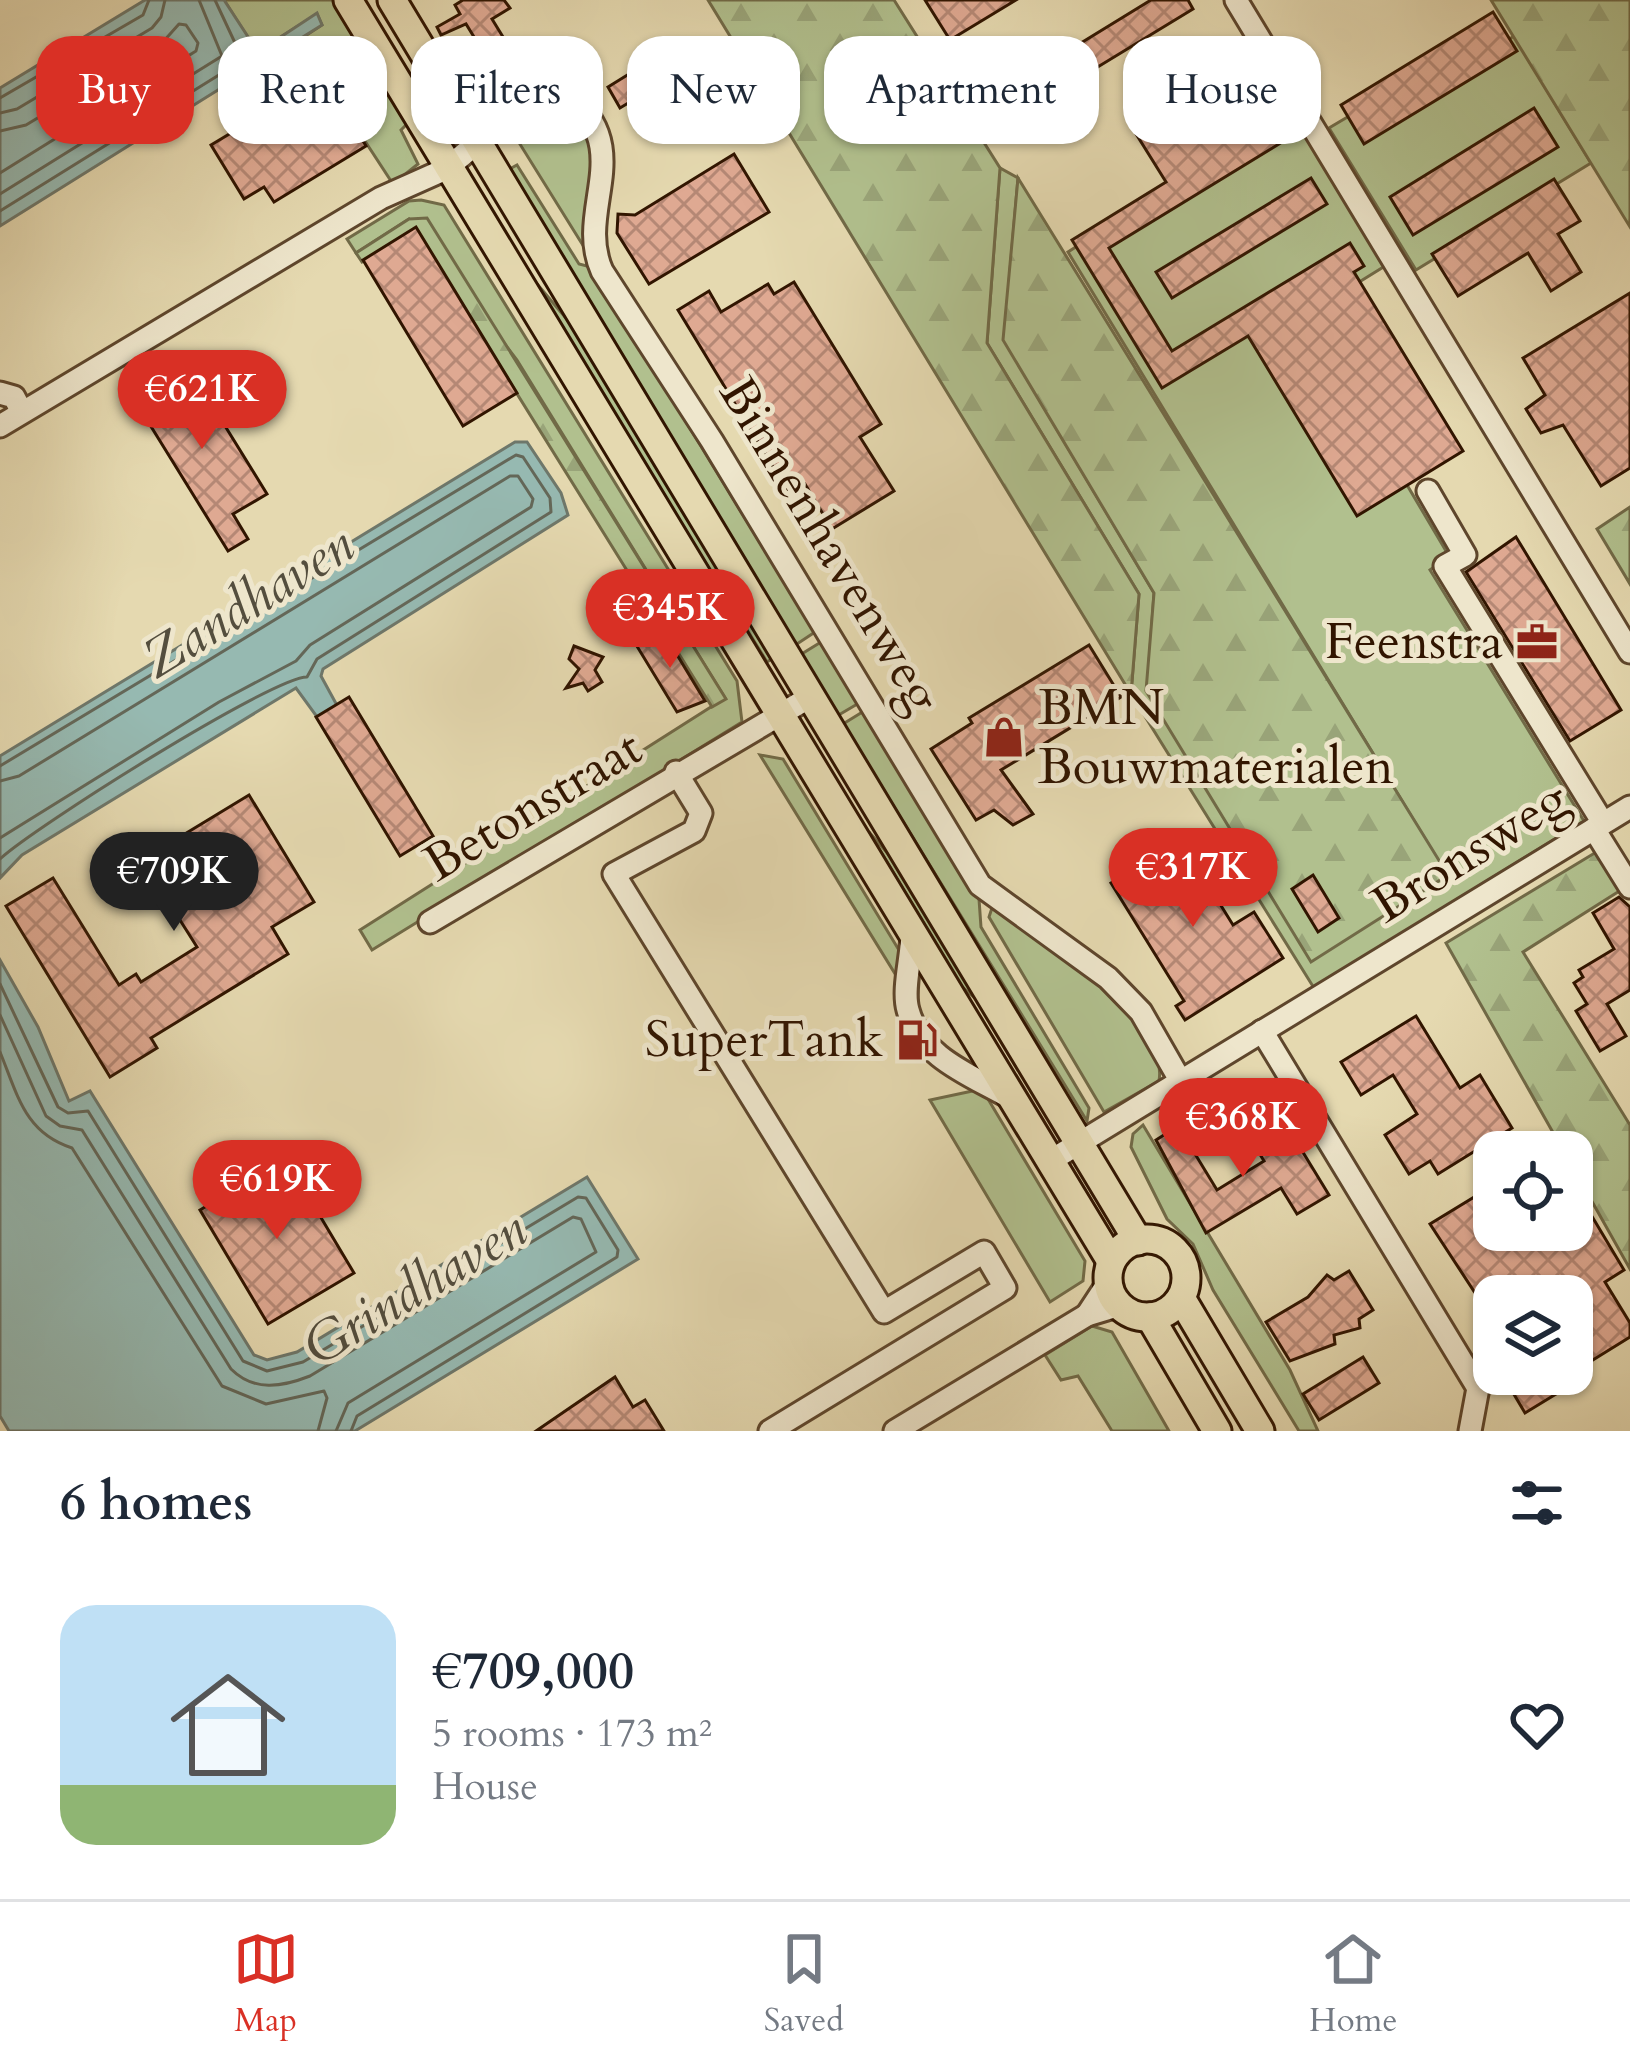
<!DOCTYPE html>
<meta charset="utf-8">
<style>
:root{--surface:#fff;--page:#f2f2f3;--text:#1f2937;--muted:#747a83;--line:#e0e1e3;--accent:#d93025}
body{margin:0;font-family:Cardo,serif;background:var(--page);color:var(--text);height:100vh;display:flex;flex-direction:column;font-size:45px;white-space:nowrap}
*{box-sizing:border-box;margin:0}
p{font-size:39px;color:var(--muted)}
.icon{flex:none;width:66px;height:66px;fill:none;stroke:currentColor;stroke-width:2;stroke-linecap:round;stroke-linejoin:round}
.map{position:relative;height:1431px;overflow:hidden}
.details{display:flex;flex-direction:column;background:var(--surface);flex:1}
.details>*{flex:none}
.hud{position:absolute;left:36px;top:36px;width:1560px;height:108px;display:flex;gap:24px}
.tools{position:absolute;left:1473px;top:1131px;display:grid;gap:24px}
.tools a{display:grid;place-items:center;width:120px;height:120px;border-radius:24px;background:var(--surface);box-shadow:0 3px 9px #0004;font-size:60px}
.price{position:absolute;translate:-50% -102px;padding:0 27px;border-radius:42px;background:var(--accent);color:#fff;font-size:39px;line-height:78px;filter:drop-shadow(0 3px 6px #0008)}
.price::after{content:'';position:absolute;left:50%;top:72px;width:36px;height:27px;margin-left:-18px;background:inherit;clip-path:polygon(0 0,100% 0,50% 100%)}
.price.active{background:#222;color:#fff}
ul{padding:0;list-style:none}
li{display:flex;align-items:center;gap:36px;height:300px;padding:0 60px}
li span{display:grid;place-items:center;flex:none;width:336px;height:240px;border-radius:36px;color:#555}
li>.icon{margin-inline-start:auto}
span .icon{width:144px;height:144px;fill:#fffc;stroke-width:1}
li b{font-size:51px}
h2{display:flex;justify-content:space-between;align-items:center;height:144px;padding:0 60px;font-size:51px}
.chip{padding:0 42px;border-radius:36px;background:var(--surface);box-shadow:0 3px 9px #0004;font-size:42px;line-height:108px}
.chip.active{background:var(--accent);color:#fff}
.tab-bar{display:flex;justify-content:space-around;align-items:center;height:168px;border-top:3px solid var(--line);background:var(--surface);font-size:33px;color:var(--muted)}
.tab-bar a{display:grid;justify-items:center;gap:6px}
.tab-bar .active{color:var(--accent)}
.map>svg:first-child{display:block}
.green{fill:#b1c08e;stroke:#716a47;stroke-width:3}
.forest{fill:url(#forest-firs);stroke:#716a47;stroke-width:3}
.water{fill:#96b9b1;stroke:#6e776a;stroke-width:3}
.lines{fill:none;stroke-linecap:round;stroke-linejoin:round}
.shore{stroke:#646758;stroke-width:3}
.building{fill:url(#building-cross-hatch);stroke:#311500;stroke-width:3}
.minor-casing{stroke:#5e462c;stroke-width:27}
.major-casing{stroke:#311500;stroke-width:33}
.minor{stroke:#eee6cc;stroke-width:21}
.major{stroke:#e5d9b0;stroke-width:27}
.labels{text-anchor:middle;dominant-baseline:central;stroke-width:10;stroke-linejoin:round;paint-order:stroke}
.street-label{font-size:51px;fill:#311500;stroke:#eee6cc}
.poi-label{font-size:51px;fill:#311500;stroke:#eee6cc;text-anchor:end}
.water-label{font-size:54px;font-style:italic;fill:#544e3e;stroke:#eee6cc}
</style>
<div class="map">
<svg width="1630" height="1431" viewBox="0 0 1630 1431">
<defs>
<pattern id="forest-firs" width="22" height="20" patternUnits="userSpaceOnUse" patternTransform="scale(3)"><rect width="22" height="20" fill="#b1c08e"/><path d="M5 1l3.5 6h-7zM16 11l3.5 6h-7z" fill="#99a479"/></pattern>
<pattern id="building-cross-hatch" width="8" height="8" patternUnits="userSpaceOnUse" patternTransform="scale(3)"><rect width="8" height="8" fill="#dfa992"/><path d="M0 0l8 8M0 8l8-8" fill="none" stroke="#b58875"/></pattern>
</defs>
<rect width="100%" height="100%" fill="#e5d9b0"/>
<filter id="stains"><feTurbulence type="fractalNoise" baseFrequency=".00167" numOctaves="4"/><feColorMatrix values="0 0 0 0 .2 0 0 0 0 .09 0 0 0 0 .02 0 0 0 .5 -.17"/></filter>
<radialGradient id="worn" r=".72"><stop offset=".6" stop-color="#630" stop-opacity="0"/><stop offset="1" stop-color="#630" stop-opacity=".3"/></radialGradient>
<g class="green">
<path d="M224,0H337L410,121L401,130L418,164L393,184L299,40L322,25L317,14L257,52Z"/>
<path d="M1514,36L1591,163L1416,270L1329,128L1415,77L1426,93Z"/>
<path d="M1290,109L1385,266L1264,341L1407,485L1449,556L1430,570L1584,821L1314,988L1131,694L1139,594L987,343L1000,168L1018,178L1004,340L1154,593L1147,691L1447,875L1068,252Z"/>
<path d="M545,112C614,111 593,204 591,249L584,247L518,141L525,125Z"/>
<path d="M517,165L579,264L591,267L815,632L794,646L504,172Z"/>
<path d="M421,200L444,205L737,681L742,722L372,950L360,930L725,698L517,360L409,219L356,253L347,239L409,201Z"/>
<path d="M521,265L587,343L778,655L767,662Z"/>
<path d="M821,642L859,703L837,716L800,655Z"/>
<path d="M864,711L979,899L981,927L1089,1108L1087,1121L843,724Z"/>
<path d="M760,755L783,759L905,960L902,985Z"/>
<path d="M869,832L919,889L991,1012L961,986Z"/>
<path d="M992,908C1037,940 1170,1018 1159,1081L1104,1112L989,917Z"/>
<path d="M982,1089L1085,1261L1083,1281L1050,1302L930,1100Z"/>
<path d="M1143,1125L1290,1370L1318,1431H1299L1213,1290L1193,1244L1167,1219L1131,1147L1133,1134Z"/>
<path d="M1092,1326L1112,1332L1169,1431H1112L1078,1376L1061,1380L1045,1355Z"/>
</g>
<g class="forest">
<path d="M708,0H894L1000,168L987,343L1139,594L1131,694Z"/>
<path d="M1491,0H1630V227Z"/>
<path d="M1018,178L1448,875L1311,962L1146,691L1154,593L1003,340Z"/>
<path d="M427,218L726,699L712,707L415,230L362,262L356,253L409,219Z"/>
<path d="M1630,507V584L1597,529Z"/>
<path d="M1598,851L1621,890L1523,952L1630,1125V1269L1572,1166V1152H1564L1446,943Z"/>
</g>
<g class="water">
<path d="M145,0H224L258,52L317,13L322,25L0,226V88Z"/>
<path d="M515,442H527L561,493L568,515L323,669L321,676L339,709L320,721L296,688L22,855L0,878V756Z"/>
<path d="M0,960L38,1027L69,1101L90,1091L254,1355L267,1360L297,1352L587,1177L638,1259L355,1431H9L0,1416Z"/>
</g>
<g class="lines">
<g class="shore">
<path d="M0,98L143,15L149,0"/>
<path d="M0,113L17,109L152,28L161,17L165,0"/>
<path d="M0,131L26,125L162,43L179,24L186,25L198,43L196,51L0,173"/>
<path d="M0,194L222,56L199,0"/>
<path d="M0,211L243,60L215,0"/>
<path d="M0,766L516,455L523,457L550,498L551,512L317,659L307,677C272,677 33,828 0,859"/>
<path d="M0,781L19,776L510,476H518L533,499L531,507L310,645L296,661L219,702L0,838"/>
<path d="M0,984L58,1107L68,1113L88,1111L243,1361L267,1371L303,1362L578,1197L586,1198L618,1250L617,1257L357,1416L351,1431"/>
<path d="M0,1015L46,1116L60,1126L82,1130L231,1369C254,1392 282,1387 310,1376L573,1217L581,1219L596,1252L348,1403L336,1431"/>
<path d="M0,1052C18,1096 25,1133 72,1148L222,1386L266,1404L324,1391L327,1398L318,1431"/>
</g>
</g>
<g class="building">
<path d="M463,0H504L510,8L492,19L511,50L490,63L466,24L441,35L437,27L460,14L455,5Z"/>
<path d="M925,0H1016L950,40Z"/>
<path d="M1151,0H1188L1193,9L1078,79L1063,54Z"/>
<path d="M1493,12L1517,51L1364,144L1341,105Z"/>
<path d="M650,61L663,82L620,108L608,87Z"/>
<path d="M1206,73L1244,135L1274,117L1287,139L1109,248L1172,351L1350,243L1364,266L1354,272L1463,451L1357,516L1248,336L1162,388L1072,240L1166,182L1128,121Z"/>
<path d="M304,89L323,121L344,108L366,146L274,202L264,187L244,199L211,145Z"/>
<path d="M1534,108L1558,147L1413,235L1390,197Z"/>
<path d="M734,154L769,212L649,284L617,233L618,214L635,215Z"/>
<path d="M1311,178L1327,204L1172,298L1156,272Z"/>
<path d="M1554,179L1580,221L1558,234L1581,272L1551,291L1528,253L1458,296L1432,254Z"/>
<path d="M416,227L517,393L463,426L363,260Z"/>
<path d="M794,282L881,424L860,437L894,491L832,529L805,484L790,494L678,310L709,291L721,312L768,284L774,294Z"/>
<path d="M1630,293V468L1601,486L1563,425L1541,433L1526,409L1545,395L1523,358Z"/>
<path d="M188,366L267,494L233,514L248,539L228,551L134,399Z"/>
<path d="M1516,537L1621,710L1570,741L1466,572Z"/>
<path d="M662,630L705,701L677,712L635,643Z"/>
<path d="M1089,645L1121,697L1001,770L1033,814L1013,825L994,810L976,820L931,749L972,723L969,718Z"/>
<path d="M574,646L603,657L595,670L602,682L588,691L583,683L566,688L579,669L569,659Z"/>
<path d="M349,697L433,836L400,856L316,717Z"/>
<path d="M249,795L314,902L272,927L288,954L151,1038L157,1048L110,1077L6,906L53,878L119,985L136,974L141,982L197,947L142,860Z"/>
<path d="M1181,841L1233,925L1254,912L1283,958L1185,1020L1176,1006L1184,1001L1111,883Z"/>
<path d="M1313,875L1339,918L1318,932L1292,889Z"/>
<path d="M1619,897L1630,907V990L1607,1004L1626,1036L1600,1051L1576,1011L1587,1004L1574,983L1583,977L1579,970L1614,949L1593,913Z"/>
<path d="M1416,1016L1460,1088L1480,1075L1512,1128L1438,1174L1430,1161L1409,1174L1385,1135L1417,1114L1393,1075L1361,1095L1341,1062Z"/>
<path d="M1178,1126L1217,1190L1264,1161L1258,1151L1290,1131L1329,1195L1297,1214L1281,1188L1206,1233L1156,1140Z"/>
<path d="M286,1159L354,1273L268,1324L200,1210Z"/>
<path d="M1494,1185V1230H1572V1217L1587,1208L1624,1270L1605,1282L1630,1323V1337L1580,1368L1572,1355V1296H1494V1322L1430,1224Z"/>
<path d="M1349,1271L1373,1310L1359,1319L1360,1328L1334,1335L1335,1344L1290,1361L1266,1322L1308,1297L1327,1275L1334,1280Z"/>
<path d="M1363,1357L1379,1383L1319,1420L1303,1394Z"/>
<path d="M1540,1374H1568L1574,1383L1525,1413L1512,1391Z"/>
<path d="M615,1377L633,1407L645,1400L664,1431H536Z"/>
</g>
<g class="lines">
<g class="minor-casing">
<g id="minor">
<path d="M1236,0L1630,652"/>
<path d="M0,393L14,397L22,412"/>
<path d="M0,426L381,198L446,169L524,104L572,98C635,153 575,211 602,271L712,441L980,885L1108,978L1141,1012L1180,1080"/>
<path d="M1428,491L1465,555L1445,566L1603,823"/>
<path d="M676,772L701,813L694,831L614,874L884,1312L984,1252L1005,1288L770,1431"/>
<path d="M1594,829L1630,887"/>
<path d="M430,922L810,697"/>
<path d="M912,933C912,955 902,990 908,1010C921,1058 971,1075 1009,1097"/>
<path d="M1262,1031L1478,1388L1470,1431"/>
<path d="M1050,1161L1630,807"/>
<path d="M1087,1315L1108,1283"/>
<path d="M895,1431L1087,1315L1120,1305"/>
</g>
</g>
<g class="major-casing">
<g id="major">
<path d="M348,0L1111,1261"/>
<path d="M392,0L1138,1241"/>
<circle cx="1147" cy="1278" r="39"/>
<path d="M1181,1298L1260,1431"/>
<path d="M1150,1317L1217,1431"/>
</g>
</g>
<use href="#minor" class="minor"/>
<use href="#major" class="major"/>
</g>
<defs>
<g id="office-bare" transform="scale(3.24)"><path d="M-6-3h4V-5.5h4V-3h4V5H-6ZM-1-4.5V-3h2v-1.5ZM-6 0V1H6V0Z" fill="#8f2418" stroke="#eee6cc" stroke-width="2.5" paint-order="stroke"/></g>
<g id="shop-bare" transform="scale(3.24)"><path d="M-5-2.5h2.3a2.7 3.5 0 0 1 5.4 0H5L5.5 6h-11ZM-1.5-2.5h3a1.5 2.3 0 0 0-3 0Z" fill="#8f2418" stroke="#eee6cc" stroke-width="2.5" paint-order="stroke"/></g>
<g id="fuel-bare" transform="scale(3.24)"><path d="M-5.5-6h7V0h2V4h1.3V-2.5L3-4.5l.8-.8L6-3V5H2.5V1h-1V6h-7ZM-4.2-4.7v3.2H.2V-4.7Z" fill="#8f2418" stroke="#eee6cc" stroke-width="2.5" paint-order="stroke"/></g>
</defs>
<g fill-rule="evenodd">
<use href="#office-bare" x="1537" y="642"/>
<use href="#shop-bare" x="1004" y="737"/>
<use href="#fuel-bare" x="917" y="1040"/>
</g>
<g class="labels">
<g class="street-label">
<text transform="translate(830 545) rotate(59)">Binnenhavenweg</text>
<text transform="translate(533 806) rotate(-31)">Betonstraat</text>
<text transform="translate(1470 852) rotate(-32)">Bronsweg</text>
</g>
<g class="poi-label">
<text x="1503" y="642">Feenstra</text>
<text x="1038" y="708" text-anchor="start">BMN<tspan x="1038" dy="59">Bouwmaterialen</tspan></text>
<text x="883" y="1040">SuperTank</text>
</g>
<g class="water-label">
<text transform="translate(248 603) rotate(-32)">Zandhaven</text>
<text transform="translate(415 1289) rotate(-31)">Grindhaven</text>
</g>
</g>
<rect width="100%" height="100%" filter="url(#stains)"/>
<rect width="100%" height="100%" fill="url(#worn)"/>
</svg>
<div class="tools">
<a><svg class="icon" aria-label="locate" viewBox="0 0 24 24"><circle cx="12" cy="12" r="6"/><path d="M12 2v4M12 18v4M2 12h4M18 12h4"/></svg></a>
<a><svg class="icon" aria-label="layers" viewBox="0 0 24 24"><path d="M12 4l9 5-9 5-9-5zM3 14l9 5 9-5"/></svg></a>
</div>
<b class="price" style="left:202px;top:452px">€621K</b>
<b class="price" style="left:670px;top:671px">€345K</b>
<b class="price" style="left:1193px;top:930px">€317K</b>
<b class="price active" style="left:174px;top:934px">€709K</b>
<b class="price" style="left:1243px;top:1180px">€368K</b>
<b class="price" style="left:277px;top:1242px">€619K</b>
<div class="hud">
<a class="chip active">Buy</a>
<a class="chip">Rent</a>
<a class="chip">Filters</a>
<a class="chip">New</a>
<a class="chip">Apartment</a>
<a class="chip">House</a>
</div>
</div>
<section class="details">
<h2>6 homes<svg class="icon" aria-label="filters" viewBox="0 0 24 24"><path d="M4 7h16M4 17h16"/><circle cx="9" cy="7" r="2"/><circle cx="15" cy="17" r="2"/></svg></h2>
<ul>
<li><span style="background:linear-gradient(#bfe0f5 75%,#8fb573 0)"><svg class="icon" aria-label="home" viewBox="0 0 24 24"><path d="M3 11l9-7 9 7M6 9v11h12V9"/></svg></span><div><b>€709,000</b><p>5 rooms · 173 m²</p><p>House</p></div><svg class="icon" aria-label="heart" viewBox="0 0 24 24"><path d="M12 20l-8-8c-3-5 5-10 8-4 3-6 11-1 8 4z"/></svg></li>
</ul>
</section>
<nav class="tab-bar">
<a class="active"><svg class="icon" aria-label="map" viewBox="0 0 24 24"><path d="M3 6l6-2 6 2 6-2v14l-6 2-6-2-6 2zM9 4v14M15 6v14"/></svg>Map</a>
<a><svg class="icon" aria-label="saved" viewBox="0 0 24 24"><path d="M7 4h10v16l-5-4-5 4z"/></svg>Saved</a>
<a><svg class="icon" aria-label="home" viewBox="0 0 24 24"><path d="M3 11l9-7 9 7M6 9v11h12V9"/></svg>Home</a>
</nav>
